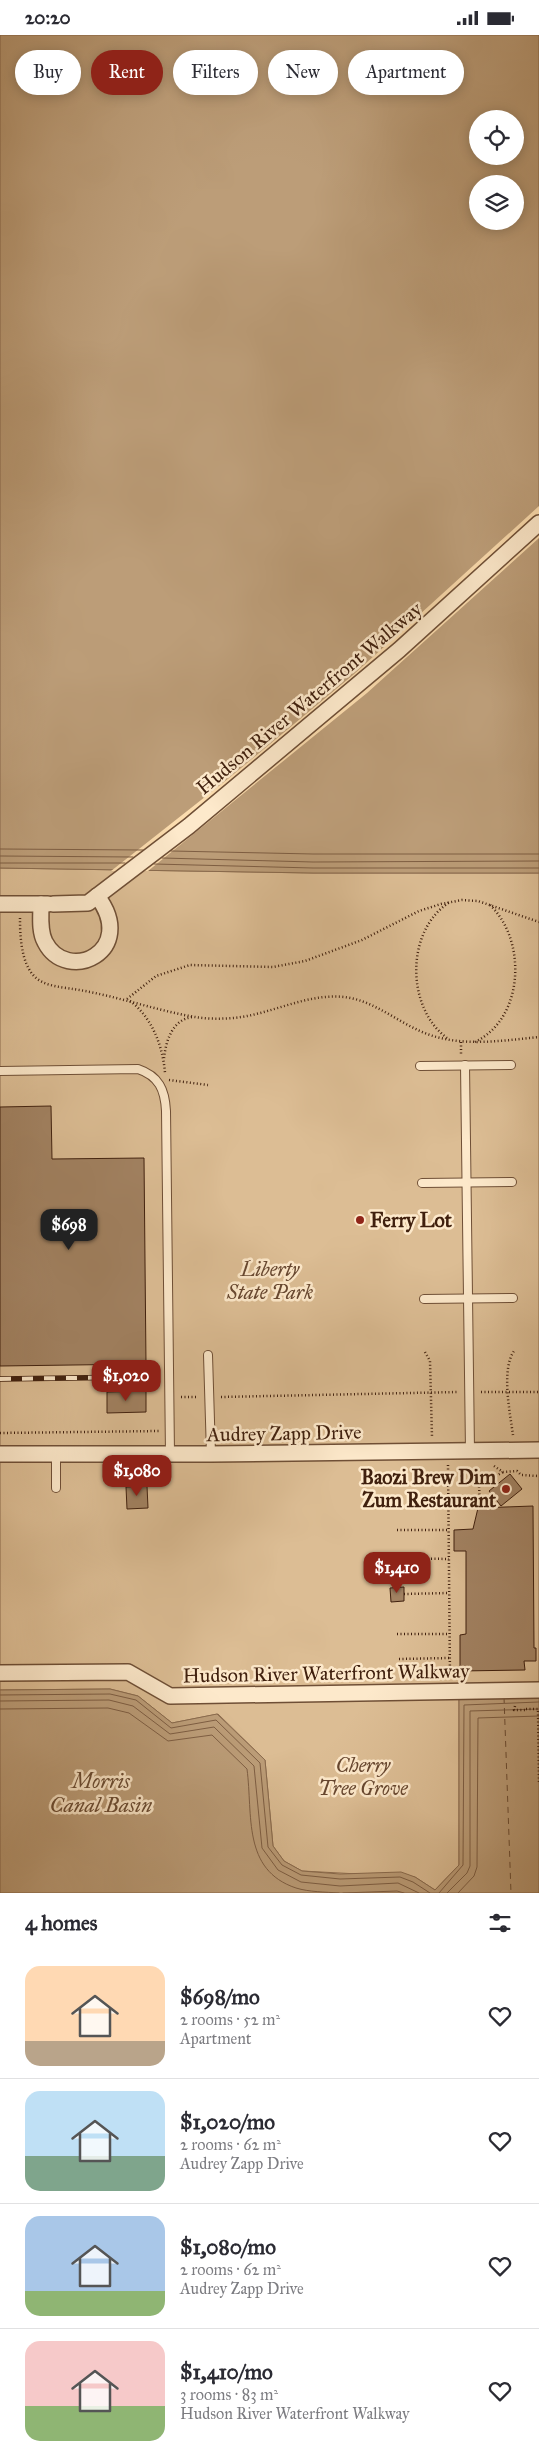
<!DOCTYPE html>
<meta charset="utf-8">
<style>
:root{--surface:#fff;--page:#f2f2f3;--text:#2b2b33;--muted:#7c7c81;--line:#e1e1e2;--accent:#8f2418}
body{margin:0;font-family:"IM FELL Great Primer",serif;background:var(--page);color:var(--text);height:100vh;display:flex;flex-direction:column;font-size:19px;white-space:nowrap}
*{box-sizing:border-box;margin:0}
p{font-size:16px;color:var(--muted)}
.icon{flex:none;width:28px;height:28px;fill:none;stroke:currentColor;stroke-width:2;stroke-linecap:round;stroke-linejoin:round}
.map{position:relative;height:1858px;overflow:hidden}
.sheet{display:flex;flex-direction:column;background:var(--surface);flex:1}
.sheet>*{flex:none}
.top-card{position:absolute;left:15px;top:15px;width:510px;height:45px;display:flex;gap:10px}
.controls{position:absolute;left:469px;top:75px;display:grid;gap:10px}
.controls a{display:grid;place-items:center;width:55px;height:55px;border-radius:50%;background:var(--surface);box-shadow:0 2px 12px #0003;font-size:25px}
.price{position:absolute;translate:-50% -42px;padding:0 11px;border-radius:10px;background:var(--accent);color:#fff;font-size:16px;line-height:32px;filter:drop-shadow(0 1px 2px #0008)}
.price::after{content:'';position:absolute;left:50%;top:30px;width:15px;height:11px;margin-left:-8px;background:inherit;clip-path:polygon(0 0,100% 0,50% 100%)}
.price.active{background:#222;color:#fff}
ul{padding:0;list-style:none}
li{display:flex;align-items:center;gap:15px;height:125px;padding:0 25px}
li+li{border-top:1px solid var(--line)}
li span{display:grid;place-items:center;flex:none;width:140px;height:100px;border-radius:15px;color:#555}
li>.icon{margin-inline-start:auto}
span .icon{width:60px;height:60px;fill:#fffc;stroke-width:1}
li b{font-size:21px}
h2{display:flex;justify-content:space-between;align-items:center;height:60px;padding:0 25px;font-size:21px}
.chip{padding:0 18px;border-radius:22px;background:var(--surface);box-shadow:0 2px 12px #0003;font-size:18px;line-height:45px}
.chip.active{background:var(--accent);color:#fff}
.status{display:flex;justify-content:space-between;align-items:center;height:35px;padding:0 25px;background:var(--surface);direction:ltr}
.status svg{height:14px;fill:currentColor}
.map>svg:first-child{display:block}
.green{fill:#dcbd94;stroke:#8e6e51}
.water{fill:#bc9d78;stroke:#8a6b4e;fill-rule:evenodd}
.pier{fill:#fcddaf}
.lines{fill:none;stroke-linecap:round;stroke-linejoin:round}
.shore{stroke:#7e5e43;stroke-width:1}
.ferry{stroke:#6b4c33;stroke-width:1;stroke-dasharray:6 5;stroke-linecap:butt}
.building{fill:#a28262;stroke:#40200e}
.lane-casing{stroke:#6f4f36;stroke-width:10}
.street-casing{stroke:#6f4f36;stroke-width:18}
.path{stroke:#40200e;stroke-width:2.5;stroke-dasharray:1 2.5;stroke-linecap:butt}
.lane{stroke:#fde9cb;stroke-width:8}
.street{stroke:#fde9cb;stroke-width:15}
.rail-casing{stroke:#40200e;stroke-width:5.5}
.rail{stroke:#fde9cb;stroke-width:4;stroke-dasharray:11;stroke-linecap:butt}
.poi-dot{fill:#8f2418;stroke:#fde9cb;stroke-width:2}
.labels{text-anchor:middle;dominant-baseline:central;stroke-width:5;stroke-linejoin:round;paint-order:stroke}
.street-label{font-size:20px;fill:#40200e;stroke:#fde9cb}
.poi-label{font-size:20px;font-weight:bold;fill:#40200e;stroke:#fde9cb;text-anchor:start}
.park-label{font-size:20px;font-style:italic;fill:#674730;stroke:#fde9cb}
.water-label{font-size:21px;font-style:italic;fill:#6b4c33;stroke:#fde9cb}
</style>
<div class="status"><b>20:20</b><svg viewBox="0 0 49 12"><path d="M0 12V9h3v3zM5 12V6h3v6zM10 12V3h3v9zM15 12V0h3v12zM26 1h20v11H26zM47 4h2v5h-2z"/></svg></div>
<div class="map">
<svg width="539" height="1858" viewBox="0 0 539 1858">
<rect width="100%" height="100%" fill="#fcddaf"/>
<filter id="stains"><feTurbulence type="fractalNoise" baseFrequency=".004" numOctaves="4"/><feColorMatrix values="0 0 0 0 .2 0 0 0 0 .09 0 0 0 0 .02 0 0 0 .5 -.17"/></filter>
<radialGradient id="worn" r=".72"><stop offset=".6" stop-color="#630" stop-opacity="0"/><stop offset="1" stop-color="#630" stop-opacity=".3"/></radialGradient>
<path class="green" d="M0,833L313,838H539V1662L459,1664V1830L435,1855L415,1842L302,1836L284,1826L273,1811L265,1725L218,1679L172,1688L138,1661L110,1654L0,1655Z"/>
<g class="water">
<path d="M0,0H539V838H313L0,833ZM478,84H515V121H478ZM478,149H515V186H478Z"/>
<path d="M110,1654L138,1661L172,1688L217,1679L265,1725L273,1811L284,1826L302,1836L340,1839L401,1837L415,1842L435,1855L459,1830V1663L539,1662V1858H0V1655Z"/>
</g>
<path class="pier" d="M539,471V503L367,658L148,836H111L229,743L353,640Z"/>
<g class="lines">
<g class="shore">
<path d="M0,814L143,815"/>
<path d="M171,816L313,819H539"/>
<path d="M0,821L133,822"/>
<path d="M162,823L313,827L539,826"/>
<path d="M0,828H125"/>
<path d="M154,829L313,833H539"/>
<path d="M0,1660L110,1659L136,1665L171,1693L216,1685L260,1728L268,1812L282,1830L301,1840L340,1844L400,1842L413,1847L430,1858"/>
<path d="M0,1666L109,1665L133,1671L170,1699L214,1692L254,1731L262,1813L278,1835L301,1847L340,1851L398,1848L419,1858"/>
<path d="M0,1674L108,1673L129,1678L168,1706L212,1700L247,1734C253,1780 242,1835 296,1853C309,1857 325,1857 339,1858"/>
<path d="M343,1858L397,1856L404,1858"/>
<path d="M439,1858L463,1830L464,1670L539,1667"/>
<path d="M447,1858L467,1838L470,1831V1676L539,1674"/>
<path d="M458,1858L474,1841L477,1832L478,1683L539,1681"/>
</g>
<path class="ferry" d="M504,1662L511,1858"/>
</g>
<g class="building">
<path d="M51,1071L52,1124L144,1123L146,1329L0,1331V1072Z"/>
<path d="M146,1356V1377L107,1378V1357Z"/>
<path d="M510,1439L522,1454L501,1471L489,1456Z"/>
<path d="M147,1451L148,1473L127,1474L126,1452Z"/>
<path d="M533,1471L534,1613H536V1626H524L525,1635L460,1636V1600L466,1599V1516H454V1495L473,1494L478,1473Z"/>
<path d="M404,1552V1566L391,1567L390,1553Z"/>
</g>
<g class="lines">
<g class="lane-casing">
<g id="lane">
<path d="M465,1030L470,1416"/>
<path d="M420,1031L511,1030"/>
<path d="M0,1036L138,1034C159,1041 165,1055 166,1076L170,1419"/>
<path d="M422,1148L512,1147"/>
<path d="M424,1264L513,1263"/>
<path d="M208,1320L211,1419"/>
<path d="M56,1453V1419"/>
</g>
</g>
<g class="street-casing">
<g id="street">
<path d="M0,869H48"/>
<path d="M41,869C41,881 39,896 45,907C67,950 139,916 97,861"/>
<path d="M53,869L88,868L189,791L399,615L539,488"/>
<path d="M0,1419H211L539,1415"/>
<path d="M0,1638L128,1637L170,1661L539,1655"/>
</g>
</g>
<g class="path">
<path d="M20,883C20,901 21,927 34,941C43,951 61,952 73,954C114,960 154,975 195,982C207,984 220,984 233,983C270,980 306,958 344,962C372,965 395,985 420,996C457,1013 499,1006 539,1002"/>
<path d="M127,964L156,941L190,930L273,932L305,926L362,905L419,876L441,869L462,865L478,866L539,887"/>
<path d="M130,966C152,982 163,1012 165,1038"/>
<path d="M447,1003C406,973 405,895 450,867"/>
<path d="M461,1007V1020"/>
<path d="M475,1007C525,983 527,904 489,869"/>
<path d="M164,1023C166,1006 172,985 192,982"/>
<path d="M169,1045L208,1050"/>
<path d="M425,1317L430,1326L432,1402"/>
<path d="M481,1357H539"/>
<path d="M181,1362H198"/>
<path d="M221,1362L458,1357"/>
<path d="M0,1398L160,1396"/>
<path d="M513,1400C510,1378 501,1335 514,1316"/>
<path d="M448,1430L450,1642"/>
<path d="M494,1431L503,1437L517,1436L521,1440L539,1441"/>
<path d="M449,1467H480L479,1451L503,1437"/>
<path d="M397,1495H449"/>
<path d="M396,1523L449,1524"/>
<path d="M404,1559L449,1558"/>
<path d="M397,1599H449"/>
<path d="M399,1624L449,1623"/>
<path d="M515,1671L514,1675H526"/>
<path d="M526,1674H538L539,1747"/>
</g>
<use href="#lane" class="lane"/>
<use href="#street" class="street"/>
<g class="rail-casing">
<path id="rail" d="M0,1344L139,1342"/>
</g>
<use href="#rail" class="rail"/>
</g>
<g class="poi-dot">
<circle cx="360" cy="1185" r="5"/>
<circle cx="506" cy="1454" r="5"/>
</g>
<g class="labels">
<g class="street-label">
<text transform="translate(309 663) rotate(-40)">Hudson River Waterfront Walkway</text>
<text transform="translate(284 1398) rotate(-1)">Audrey Zapp Drive</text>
<text transform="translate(326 1638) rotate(-1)">Hudson River Waterfront Walkway</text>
</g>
<g class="poi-label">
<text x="370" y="1185">Ferry Lot</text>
<text x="496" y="1442" text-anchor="end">Baozi Brew Dim<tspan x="496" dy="23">Zum Restaurant</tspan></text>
</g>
<g class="park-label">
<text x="270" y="1234">Liberty<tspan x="270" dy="23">State Park</tspan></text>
<text x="363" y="1730">Cherry<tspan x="363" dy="23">Tree Grove</tspan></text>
</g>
<g class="water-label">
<text x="101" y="1746">Morris<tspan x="101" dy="24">Canal Basin</tspan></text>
</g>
</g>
<rect width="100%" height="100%" filter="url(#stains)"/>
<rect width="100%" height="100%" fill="url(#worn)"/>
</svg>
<div class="controls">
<a><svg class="icon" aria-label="locate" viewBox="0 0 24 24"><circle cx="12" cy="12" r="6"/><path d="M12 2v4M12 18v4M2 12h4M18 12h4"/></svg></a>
<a><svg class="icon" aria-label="layers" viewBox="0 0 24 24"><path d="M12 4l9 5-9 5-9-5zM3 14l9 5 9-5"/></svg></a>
</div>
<b class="price active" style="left:69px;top:1216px">$698</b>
<b class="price" style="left:126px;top:1367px">$1,020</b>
<b class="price" style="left:137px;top:1462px">$1,080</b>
<b class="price" style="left:397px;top:1559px">$1,410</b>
<div class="top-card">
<a class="chip">Buy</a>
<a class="chip active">Rent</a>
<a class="chip">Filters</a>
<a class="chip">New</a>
<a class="chip">Apartment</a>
</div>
</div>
<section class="sheet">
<h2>4 homes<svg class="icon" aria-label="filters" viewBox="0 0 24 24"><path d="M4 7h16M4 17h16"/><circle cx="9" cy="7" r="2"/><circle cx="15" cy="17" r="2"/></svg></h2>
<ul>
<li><span style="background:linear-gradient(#ffd9b3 75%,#b9a48a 0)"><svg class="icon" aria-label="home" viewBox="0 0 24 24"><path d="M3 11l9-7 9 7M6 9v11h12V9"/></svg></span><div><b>$698/mo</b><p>2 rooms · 52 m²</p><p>Apartment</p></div><svg class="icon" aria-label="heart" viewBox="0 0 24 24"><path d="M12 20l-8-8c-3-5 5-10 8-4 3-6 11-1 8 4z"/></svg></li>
<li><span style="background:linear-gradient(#bfe0f5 65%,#7fa58c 0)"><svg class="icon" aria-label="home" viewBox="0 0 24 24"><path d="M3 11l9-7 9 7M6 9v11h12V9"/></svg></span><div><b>$1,020/mo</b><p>2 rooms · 62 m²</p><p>Audrey Zapp Drive</p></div><svg class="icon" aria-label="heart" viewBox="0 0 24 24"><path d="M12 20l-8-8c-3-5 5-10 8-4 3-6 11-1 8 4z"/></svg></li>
<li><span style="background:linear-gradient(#a9c7e8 75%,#8fb573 0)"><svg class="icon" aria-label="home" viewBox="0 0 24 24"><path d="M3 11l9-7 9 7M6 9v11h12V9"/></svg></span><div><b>$1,080/mo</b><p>2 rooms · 62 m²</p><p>Audrey Zapp Drive</p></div><svg class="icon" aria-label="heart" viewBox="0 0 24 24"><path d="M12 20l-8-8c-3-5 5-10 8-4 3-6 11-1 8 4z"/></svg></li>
<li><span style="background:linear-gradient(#f6c9c9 65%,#8fb573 0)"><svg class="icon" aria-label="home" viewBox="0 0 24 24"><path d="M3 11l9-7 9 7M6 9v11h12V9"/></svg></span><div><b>$1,410/mo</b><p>3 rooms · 83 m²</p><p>Hudson River Waterfront Walkway</p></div><svg class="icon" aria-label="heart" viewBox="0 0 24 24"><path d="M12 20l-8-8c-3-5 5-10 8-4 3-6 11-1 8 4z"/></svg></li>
</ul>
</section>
